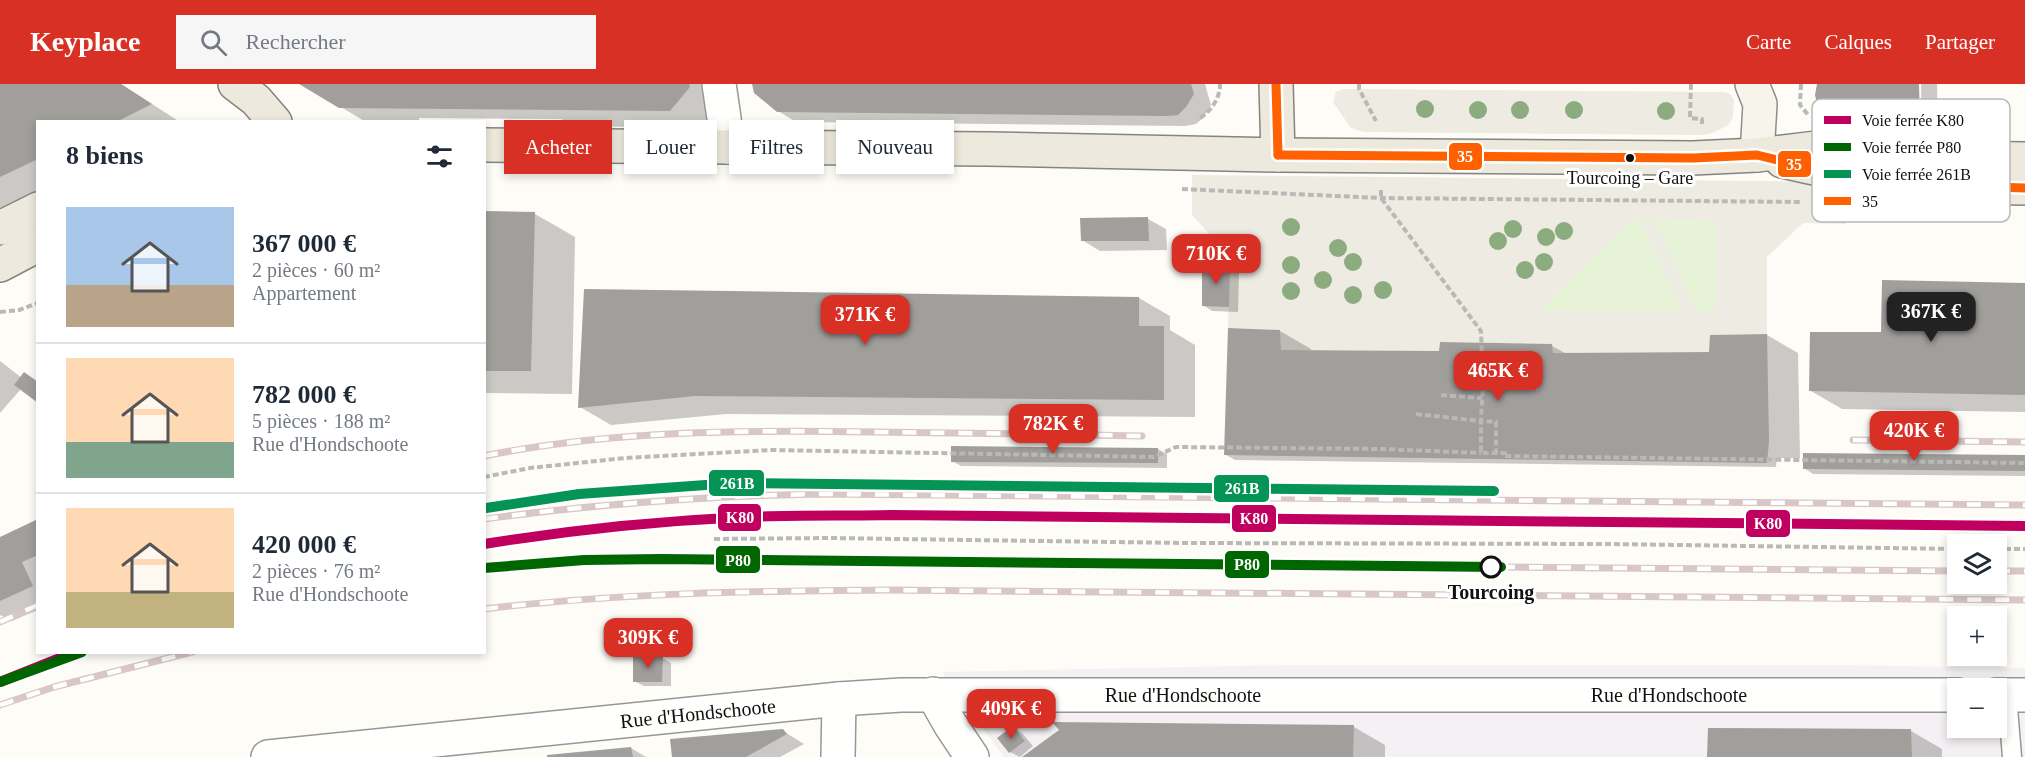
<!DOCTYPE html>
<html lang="fr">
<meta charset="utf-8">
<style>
:root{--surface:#fff;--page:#f6f6f7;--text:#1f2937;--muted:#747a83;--line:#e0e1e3;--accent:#d93025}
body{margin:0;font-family:"Times New Roman",serif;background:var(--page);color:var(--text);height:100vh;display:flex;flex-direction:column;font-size:22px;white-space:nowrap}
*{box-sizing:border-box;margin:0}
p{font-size:20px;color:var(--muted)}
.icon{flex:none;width:33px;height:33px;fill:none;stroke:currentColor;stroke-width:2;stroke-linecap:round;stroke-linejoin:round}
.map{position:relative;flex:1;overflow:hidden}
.sheet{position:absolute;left:36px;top:36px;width:450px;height:534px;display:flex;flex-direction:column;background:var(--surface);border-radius:0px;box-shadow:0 3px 9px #0003}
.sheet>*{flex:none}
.hud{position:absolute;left:504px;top:36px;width:570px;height:54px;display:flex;gap:12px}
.controls{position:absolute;left:1947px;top:450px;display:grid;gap:12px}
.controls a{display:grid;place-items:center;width:60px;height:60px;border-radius:0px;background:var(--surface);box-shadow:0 3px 9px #0003;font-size:30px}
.price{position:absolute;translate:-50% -51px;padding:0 14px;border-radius:12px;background:var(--accent);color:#fff;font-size:20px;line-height:39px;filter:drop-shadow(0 2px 3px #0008)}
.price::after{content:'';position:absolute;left:50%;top:36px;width:18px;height:14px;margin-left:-9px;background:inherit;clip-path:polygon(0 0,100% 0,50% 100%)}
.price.current{background:#222;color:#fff}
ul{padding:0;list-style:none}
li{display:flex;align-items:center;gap:18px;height:150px;padding:0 30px}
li+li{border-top:2px solid var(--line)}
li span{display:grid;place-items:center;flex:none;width:168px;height:120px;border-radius:0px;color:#555}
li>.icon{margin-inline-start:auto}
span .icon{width:72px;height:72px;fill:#fffc;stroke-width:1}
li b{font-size:26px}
h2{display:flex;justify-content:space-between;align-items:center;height:72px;padding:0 30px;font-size:26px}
.chip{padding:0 21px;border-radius:0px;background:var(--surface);box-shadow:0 3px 9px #0003;font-size:21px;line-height:54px}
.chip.current{background:var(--accent);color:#fff}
header{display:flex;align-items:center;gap:36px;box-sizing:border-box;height:84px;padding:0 30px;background:var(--accent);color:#fff}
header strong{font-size:28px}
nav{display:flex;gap:33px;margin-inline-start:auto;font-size:21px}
.search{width:420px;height:54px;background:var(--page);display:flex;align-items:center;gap:15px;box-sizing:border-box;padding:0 21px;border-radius:0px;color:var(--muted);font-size:22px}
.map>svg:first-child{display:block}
.industrial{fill:#f5f0f3;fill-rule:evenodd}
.green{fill:#e7f3d7}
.plaza{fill:#edebe2;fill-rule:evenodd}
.shadow{fill:#0003}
.building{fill:#a19f9c}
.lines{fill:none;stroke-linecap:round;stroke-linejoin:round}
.service-casing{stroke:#979795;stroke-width:21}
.minor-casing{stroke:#979795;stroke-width:36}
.secondary-casing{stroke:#8e8d8b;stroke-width:36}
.primary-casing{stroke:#858482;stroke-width:36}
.path{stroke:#b9b9b8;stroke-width:4;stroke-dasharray:6 3;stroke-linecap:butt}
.service{stroke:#fffffe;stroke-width:18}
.minor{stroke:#fffffe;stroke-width:33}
.secondary{stroke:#f6f4eb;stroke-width:33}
.primary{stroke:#ede9dc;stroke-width:33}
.rail-casing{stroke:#d9c6c7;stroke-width:7}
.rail{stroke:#fff;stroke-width:4.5;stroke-dasharray:14;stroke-linecap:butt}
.bus-1-casing{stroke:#fff;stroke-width:14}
.bus-1{stroke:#ff6000;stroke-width:9}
.rail-1-casing{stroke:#fff;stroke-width:15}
.rail-2-casing{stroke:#fff;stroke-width:15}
.rail-3-casing{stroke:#fff;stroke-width:15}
.rail-1{stroke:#bf005f;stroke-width:10}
.rail-2{stroke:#060;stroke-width:10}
.rail-3{stroke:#069456;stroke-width:10}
.tree{fill:#8cac80}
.bus-dot{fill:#111;stroke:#fff;stroke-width:2}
.stop-dot{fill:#fff;stroke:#111;stroke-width:3}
.labels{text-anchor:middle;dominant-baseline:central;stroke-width:6;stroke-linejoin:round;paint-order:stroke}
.bus-label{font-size:18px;fill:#111;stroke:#fff}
.stop-label{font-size:20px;font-weight:bold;fill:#111;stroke:#fff}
.street-label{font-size:20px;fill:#111;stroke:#fff}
.key{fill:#fff;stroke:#b8b8b8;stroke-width:1.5}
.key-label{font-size:16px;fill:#111}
.line-badge{stroke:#fff;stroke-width:2}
.badge-label{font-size:16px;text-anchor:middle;font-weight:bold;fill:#fff}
</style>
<header>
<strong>Keyplace</strong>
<div class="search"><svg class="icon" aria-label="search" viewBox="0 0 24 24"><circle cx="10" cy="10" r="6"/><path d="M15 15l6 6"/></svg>Rechercher</div>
<nav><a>Carte</a><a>Calques</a><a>Partager</a></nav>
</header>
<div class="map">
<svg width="2025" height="673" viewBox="0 0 2025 673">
<rect width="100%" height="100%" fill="#fdfcf7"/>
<path class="industrial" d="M1289,581H1834L2025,584V673H1004L942,588ZM1958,604H1996V644H1958Z"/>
<g class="green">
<path d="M1631,135L1640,136L1683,228L1538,226Z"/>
<path d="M1654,136L1717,137L1716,228H1697Z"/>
</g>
<g class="plaza">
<path d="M1343,5L1724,8L1730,10L1734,15L1733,34L1728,41L1713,49L1701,51L1364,48L1351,44L1333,18L1336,8Z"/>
<path d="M1192,91L1846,98V140L1803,139L1767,173V250L1711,251L1709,268L1553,269L1552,260L1440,258L1439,267L1281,266L1280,246L1228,244L1230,172L1192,131ZM1631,136H1640L1682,227L1539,226ZM1655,136L1717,137L1715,228H1697Z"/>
</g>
<g class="shadow">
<path d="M0,0H121L180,38H38V107L0,125Z"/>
<path d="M302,0H715L721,21L702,44L574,42L561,35L419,34V38H366Z"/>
<path d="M753,0H1205L1211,21L1204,33L1196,40L1185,42L796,38L778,27Z"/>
<path d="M1819,0H1918V45H1922L1921,0H1937L1938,48H1861L1823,26Z"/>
<path d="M484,129L535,130L575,153L572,310L484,309Z"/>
<path d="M1148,135L1166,145L1167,166L1100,167L1082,156Z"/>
<path d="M1230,182L1239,188L1238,228L1212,227L1203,221Z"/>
<path d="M2025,200V328L1842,325L1811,307L1883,250Z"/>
<path d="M1139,214L1170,232V246L1195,261V333L726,330L611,341L580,323Z"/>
<path d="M1280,247L1311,265V267L1441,269L1552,262L1567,270H1711L1712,252L1767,251L1798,269L1800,374H1777L1776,383L1235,376L1226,371Z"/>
<path d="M0,277L22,294L21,305L0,329Z"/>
<path d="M1158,365L1167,370V384L961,382L952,377Z"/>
<path d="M2025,372V392L1813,390L1804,384Z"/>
<path d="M38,437V526L12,537L0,531V454Z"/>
<path d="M662,574L671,579V602H644L634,597Z"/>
<path d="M1354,643L1385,661V673H1024Z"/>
<path d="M1013,644L1022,649L1033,662L1020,673L1010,668Z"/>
<path d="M783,647L804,660L780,673H673Z"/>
<path d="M1911,647L1942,665V673H1709Z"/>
<path d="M631,664L646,673H547Z"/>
</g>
<g class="building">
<path d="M0,0H121L152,20L116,38H38V75L0,93Z"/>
<path d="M299,0H689L690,3L670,27L339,24Z"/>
<path d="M752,0H1191L1194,10L1186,23L1178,31L1166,32L777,28L754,9Z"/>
<path d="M1817,0H1919L1920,38H1842L1822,27L1817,20L1815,11Z"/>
<path d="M484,127L535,128L531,287H484Z"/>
<path d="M1148,133L1149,157H1081L1080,134Z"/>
<path d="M1202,180L1230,181L1229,223L1202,222Z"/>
<path d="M1882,196L2025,199V311L1809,307L1810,248H1881Z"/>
<path d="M584,205L1139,213V242H1164V316L694,312L578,324Z"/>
<path d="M1228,244L1280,246L1281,266L1439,267L1440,258L1552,260L1553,269L1709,268L1710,251L1767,250L1769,357L1767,379L1224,371Z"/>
<path d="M24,288L38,298V319L14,301Z"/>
<path d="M951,362L1158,364V379L951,378Z"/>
<path d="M1803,369L2025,371V387L1803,385Z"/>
<path d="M38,435V471L22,478L33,502L0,517V453Z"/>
<path d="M633,572H663L662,598H633Z"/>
<path d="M1052,638L1354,641L1353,673H1022L1059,646Z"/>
<path d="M1013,642L1025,657L1009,669L997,654Z"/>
<path d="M1708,644L1911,645L1912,673H1707Z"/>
<path d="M783,645L787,650L746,673H672L670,655Z"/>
<path d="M631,663L633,673H547V671Z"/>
</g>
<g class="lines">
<g class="service-casing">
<path id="service" d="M2007,611L2012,673"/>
</g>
<g class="minor-casing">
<g id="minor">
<path d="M719,0L724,34L727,63"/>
<path d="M933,610L950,640L972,673"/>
<path d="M1996,611H2025"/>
<path id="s1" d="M268,673L839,615L901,611H1958"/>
<path d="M838,673L839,615"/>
</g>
</g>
<g class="secondary-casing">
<path id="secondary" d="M1752,0L1760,20L1757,71"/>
</g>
<g class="primary-casing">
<g id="primary">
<path d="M235,0L256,16L275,38"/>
<path d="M1276,0L1278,71"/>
<path d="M484,61L988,65L1278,71L1693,74L1757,71L1816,64L1898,73L2025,75"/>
<path d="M1782,77C1861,96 1944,104 2025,104"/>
<path d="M0,144L38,125"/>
<path d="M0,181L38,161"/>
</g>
</g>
<g class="path">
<path d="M1359,0V5L1376,37"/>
<path d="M1691,0L1690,34L1702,35V42"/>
<path d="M1801,0L1800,21L1809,32"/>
<path d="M1200,34C1212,26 1220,14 1220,0"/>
<path d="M1182,105L1381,114L1801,118"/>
<path d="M1381,106V114L1481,247L1483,300L1481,337L1496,338V369H1505L1504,372L2025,379"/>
<path d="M0,228L19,226L38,219"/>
<path d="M1483,300L1538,305"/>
<path d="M1441,311L1482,314"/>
<path d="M1416,330L1481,337V369H1496"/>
<path d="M484,393L530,384L625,374L770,366L1154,373L1176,363L1382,365L1481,369"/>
<path d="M714,455L829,454L1183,459L1609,460L1958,465"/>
<path d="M1996,465H2025"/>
</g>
<use href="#service" class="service"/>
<use href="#minor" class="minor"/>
<use href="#secondary" class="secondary"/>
<use href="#primary" class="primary"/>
<g class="rail-casing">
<g id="rail">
<path d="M1853,356L2025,358"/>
<path d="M484,372C613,346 744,346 874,348C963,349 1053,350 1142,352"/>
<path d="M484,435C596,420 708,412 821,410L2025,421"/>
<path d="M1501,483L1958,487"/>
<path d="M1996,487H2025"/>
<path d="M484,525C618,509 752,507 887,506L2025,516"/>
<path d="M0,538L38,521"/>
<path d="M0,621L54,603L192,568"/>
</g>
</g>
<use href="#rail" class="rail"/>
<g class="bus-1-casing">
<g id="bus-1">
<path d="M1276,0L1278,71"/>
<path d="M1278,71L1693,74L1757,71L1831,89L1933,101L2025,104"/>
</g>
</g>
<use href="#bus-1" class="bus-1"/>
<g class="rail-1-casing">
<g id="rail-1">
<path d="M484,460C571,446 658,437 745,433C794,431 843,432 892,431L2025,442"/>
<path d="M0,598L75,568"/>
</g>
</g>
<g class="rail-2-casing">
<g id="rail-2">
<path d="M484,484L584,476L661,475L1501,483"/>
<path d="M0,598L82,568"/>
</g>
</g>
<g class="rail-3-casing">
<path id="rail-3" d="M486,424L579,410L734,399L1494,407"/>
</g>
<use href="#rail-1" class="rail-1"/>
<use href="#rail-2" class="rail-2"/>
<use href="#rail-3" class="rail-3"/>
</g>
<g class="tree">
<circle cx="1425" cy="25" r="9"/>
<circle cx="1478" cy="26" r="9"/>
<circle cx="1520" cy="26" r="9"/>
<circle cx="1574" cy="26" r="9"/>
<circle cx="1666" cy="27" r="9"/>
<circle cx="1291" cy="143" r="9"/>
<circle cx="1513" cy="145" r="9"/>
<circle cx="1564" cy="147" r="9"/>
<circle cx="1546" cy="153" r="9"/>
<circle cx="1498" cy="157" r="9"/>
<circle cx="1338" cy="164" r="9"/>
<circle cx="1353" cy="178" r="9"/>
<circle cx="1544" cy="178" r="9"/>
<circle cx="1291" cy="181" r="9"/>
<circle cx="1525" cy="186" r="9"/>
<circle cx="1323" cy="196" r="9"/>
<circle cx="1383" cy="206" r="9"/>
<circle cx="1291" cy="207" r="9"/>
<circle cx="1353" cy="211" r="9"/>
</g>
<circle class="bus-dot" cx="1630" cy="74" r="5"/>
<circle class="stop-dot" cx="1491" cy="483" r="10"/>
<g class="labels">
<g class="bus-label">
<text x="1630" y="94">Tourcoing – Gare</text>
</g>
<g class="stop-label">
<text x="1491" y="508">Tourcoing</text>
</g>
<g class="street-label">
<text stroke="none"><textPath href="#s1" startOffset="918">Rue d'Hondschoote</textPath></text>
<text stroke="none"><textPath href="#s1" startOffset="1404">Rue d'Hondschoote</textPath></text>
<text stroke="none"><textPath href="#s1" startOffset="432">Rue d'Hondschoote</textPath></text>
</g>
</g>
<rect x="1812" y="15" width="198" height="123" rx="9" class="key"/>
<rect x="1824" y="32" width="27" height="8" fill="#bf005f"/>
<rect x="1824" y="59" width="27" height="8" fill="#060"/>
<rect x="1824" y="86" width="27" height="8" fill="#069456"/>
<rect x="1824" y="113" width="27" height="8" fill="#ff6000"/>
<g class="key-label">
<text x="1862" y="42">Voie ferrée K80</text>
<text x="1862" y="69">Voie ferrée P80</text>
<text x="1862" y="96">Voie ferrée 261B</text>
<text x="1862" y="123">35</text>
</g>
<g class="line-badge">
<rect x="1448" y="58" width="35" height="29" rx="6" fill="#ff6000"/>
<rect x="1777" y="66" width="35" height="28" rx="6" fill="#ff6000"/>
<rect x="708" y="385" width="57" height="28" rx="6" fill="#069456"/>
<rect x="1213" y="390" width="57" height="29" rx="6" fill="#069456"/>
<rect x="717" y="419" width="45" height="29" rx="6" fill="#bf005f"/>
<rect x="1231" y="420" width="46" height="29" rx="6" fill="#bf005f"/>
<rect x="1745" y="425" width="46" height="29" rx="6" fill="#bf005f"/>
<rect x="715" y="461" width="46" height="29" rx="6" fill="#060"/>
<rect x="1224" y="466" width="46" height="29" rx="6" fill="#060"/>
</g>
<g class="badge-label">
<text x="1465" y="78">35</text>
<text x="1794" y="86">35</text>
<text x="737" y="405">261B</text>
<text x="1242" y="410">261B</text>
<text x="740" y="439">K80</text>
<text x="1254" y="440">K80</text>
<text x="1768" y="445">K80</text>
<text x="738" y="482">P80</text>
<text x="1247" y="486">P80</text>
</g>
</svg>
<div class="controls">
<a><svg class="icon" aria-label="layers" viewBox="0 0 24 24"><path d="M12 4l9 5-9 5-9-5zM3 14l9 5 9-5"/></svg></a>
<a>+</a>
<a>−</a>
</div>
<b class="price" style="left:1216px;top:201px">710K €</b>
<b class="price current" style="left:1931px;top:259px">367K €</b>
<b class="price" style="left:865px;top:262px">371K €</b>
<b class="price" style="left:1498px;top:318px">465K €</b>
<b class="price" style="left:1053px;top:371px">782K €</b>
<b class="price" style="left:1914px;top:378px">420K €</b>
<b class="price" style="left:648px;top:585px">309K €</b>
<b class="price" style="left:1011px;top:656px">409K €</b>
<div class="hud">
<a class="chip current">Acheter</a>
<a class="chip">Louer</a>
<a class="chip">Filtres</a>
<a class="chip">Nouveau</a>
</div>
<section class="sheet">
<h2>8 biens<svg class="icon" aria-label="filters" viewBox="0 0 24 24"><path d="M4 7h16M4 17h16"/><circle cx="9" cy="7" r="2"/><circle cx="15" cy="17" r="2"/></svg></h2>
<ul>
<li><span style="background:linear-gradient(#a9c7e8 65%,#b9a48a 0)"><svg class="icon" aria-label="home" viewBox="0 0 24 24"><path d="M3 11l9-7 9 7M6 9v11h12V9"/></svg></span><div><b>367 000 €</b><p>2 pièces · 60 m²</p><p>Appartement</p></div></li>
<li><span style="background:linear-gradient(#ffd9b3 70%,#7fa58c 0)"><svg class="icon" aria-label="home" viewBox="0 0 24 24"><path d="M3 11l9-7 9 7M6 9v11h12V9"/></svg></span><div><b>782 000 €</b><p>5 pièces · 188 m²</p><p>Rue d'Hondschoote</p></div></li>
<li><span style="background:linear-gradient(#ffd9b3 70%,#c2b280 0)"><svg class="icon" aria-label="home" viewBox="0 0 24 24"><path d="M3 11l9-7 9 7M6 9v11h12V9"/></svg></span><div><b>420 000 €</b><p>2 pièces · 76 m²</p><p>Rue d'Hondschoote</p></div></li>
</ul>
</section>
</div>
